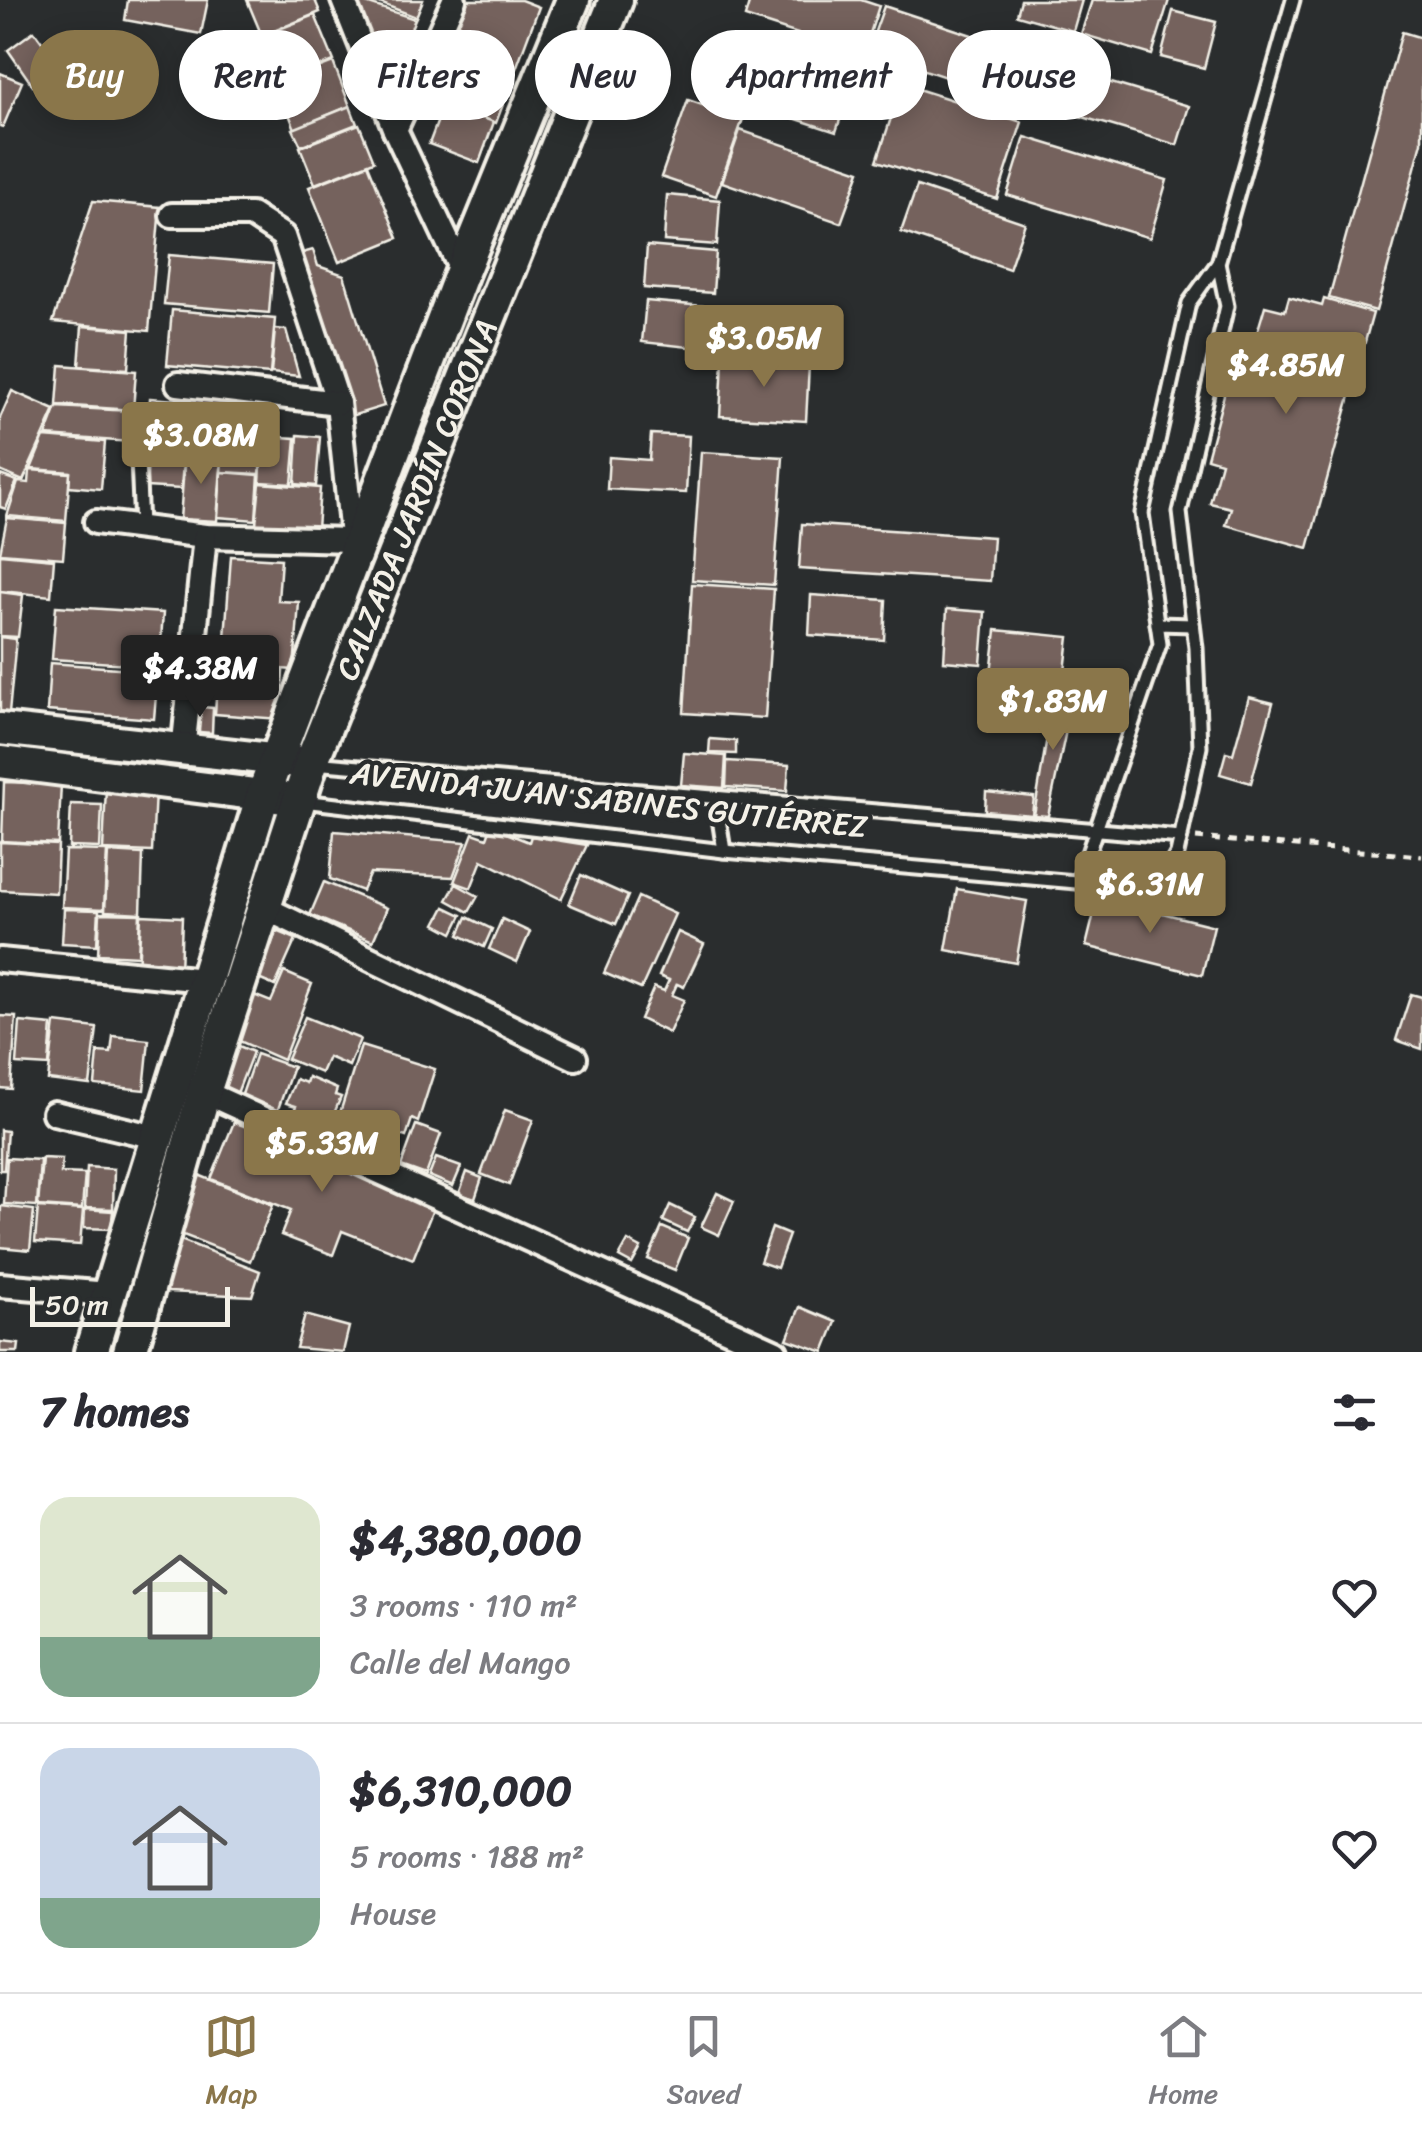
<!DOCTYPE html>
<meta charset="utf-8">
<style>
:root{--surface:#fff;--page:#f7f7f7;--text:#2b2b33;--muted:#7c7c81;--line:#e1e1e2;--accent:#8a764a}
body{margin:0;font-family:Sriracha,sans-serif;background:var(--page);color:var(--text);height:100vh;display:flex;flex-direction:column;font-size:38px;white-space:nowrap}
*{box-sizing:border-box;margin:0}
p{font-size:32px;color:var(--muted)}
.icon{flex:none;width:55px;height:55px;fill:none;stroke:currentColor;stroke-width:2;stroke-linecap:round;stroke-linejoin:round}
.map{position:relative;height:1352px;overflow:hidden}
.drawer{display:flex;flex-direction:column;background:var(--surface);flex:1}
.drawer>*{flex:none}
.banner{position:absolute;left:30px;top:30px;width:1362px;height:90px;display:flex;gap:20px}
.scale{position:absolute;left:30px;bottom:25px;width:200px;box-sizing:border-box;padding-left:10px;border:5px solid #f4f1e8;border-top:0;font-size:28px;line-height:35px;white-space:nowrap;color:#f4f1e8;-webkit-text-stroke:8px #2a2d2e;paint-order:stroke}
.price{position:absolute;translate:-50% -85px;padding:0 22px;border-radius:10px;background:var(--accent);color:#fff;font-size:32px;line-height:65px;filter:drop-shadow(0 2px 5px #0008)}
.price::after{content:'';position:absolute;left:50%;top:60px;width:30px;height:22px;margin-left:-15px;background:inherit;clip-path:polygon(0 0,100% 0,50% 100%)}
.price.selected{background:#222;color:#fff}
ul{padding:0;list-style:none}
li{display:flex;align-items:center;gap:30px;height:250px;padding:0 40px}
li+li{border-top:2px solid var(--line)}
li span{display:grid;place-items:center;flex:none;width:280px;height:200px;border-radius:30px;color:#555}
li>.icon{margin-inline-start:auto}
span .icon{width:120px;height:120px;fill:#fffc;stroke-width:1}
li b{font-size:42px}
h2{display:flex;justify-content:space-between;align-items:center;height:120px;padding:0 40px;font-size:42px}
.pill{padding:0 35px;border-radius:45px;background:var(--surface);box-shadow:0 5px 25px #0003;font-size:35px;line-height:90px}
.pill.selected{background:var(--accent);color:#fff}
.tab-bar{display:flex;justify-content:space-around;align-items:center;height:140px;border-top:2px solid var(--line);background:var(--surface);font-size:28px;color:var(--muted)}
.tab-bar a{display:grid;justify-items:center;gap:5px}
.tab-bar .selected{color:var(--accent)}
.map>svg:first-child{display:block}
.building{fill:#74625d;stroke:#f4f1e8;stroke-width:2.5}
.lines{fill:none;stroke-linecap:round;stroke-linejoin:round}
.service-casing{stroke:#f4f1e8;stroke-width:19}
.minor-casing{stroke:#f4f1e8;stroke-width:30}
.tertiary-casing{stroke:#f4f1e8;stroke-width:38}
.secondary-casing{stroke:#f4f1e8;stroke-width:40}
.path{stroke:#f4f1e8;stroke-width:5;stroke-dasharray:8 8;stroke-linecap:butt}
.service{stroke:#2a2d2e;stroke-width:11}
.minor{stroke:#2a2d2e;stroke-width:22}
.tertiary{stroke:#2a2d2e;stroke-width:30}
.secondary{stroke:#2a2d2e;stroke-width:32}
.labels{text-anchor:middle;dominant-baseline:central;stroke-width:9;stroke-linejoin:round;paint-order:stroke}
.street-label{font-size:32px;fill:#f4f1e8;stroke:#2a2d2e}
</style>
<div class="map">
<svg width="1422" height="1352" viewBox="0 0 1422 1352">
<rect width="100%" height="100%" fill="#2a2d2e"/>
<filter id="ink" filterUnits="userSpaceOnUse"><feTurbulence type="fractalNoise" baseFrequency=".01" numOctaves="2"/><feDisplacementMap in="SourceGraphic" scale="20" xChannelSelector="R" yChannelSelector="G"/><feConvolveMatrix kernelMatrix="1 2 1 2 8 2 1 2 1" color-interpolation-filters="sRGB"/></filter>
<g filter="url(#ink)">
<g class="building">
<path d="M128,0H208L201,34L125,20Z"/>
<path d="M247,0H315L320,12L262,36Z"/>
<path d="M357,0L415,19L391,77L377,71Z"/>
<path d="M372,0H423L416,17Z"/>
<path d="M467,0H521L539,7L514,74L448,50Z"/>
<path d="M750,0H861L879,6L863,55L836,47L827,75L852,83L836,132L720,94L736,46L811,70L820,41L745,17Z"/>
<path d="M1021,0H1082L1073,31L1017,15Z"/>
<path d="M1092,0H1169L1152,55L1081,34Z"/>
<path d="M884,6L1072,68L1056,114L868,51Z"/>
<path d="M1173,11L1216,22L1204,68L1161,57Z"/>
<path d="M315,15L334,61L277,83L259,37Z"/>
<path d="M34,31L60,67L33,86L8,50Z"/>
<path d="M1402,32L1422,38V142L1376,311L1329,298Z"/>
<path d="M451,52L514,75L496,123L433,99Z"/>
<path d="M333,62L350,106L295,129L277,84Z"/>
<path d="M0,73L22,82L3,127L0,126Z"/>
<path d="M1091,77L1189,106L1177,145L1079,116Z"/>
<path d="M902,84L1022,122L997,199L877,161Z"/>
<path d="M688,100L743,119L716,196L661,177Z"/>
<path d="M444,104L494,122L479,163L429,144Z"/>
<path d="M350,106L357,124L301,146L293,129Z"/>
<path d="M359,124L374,161L315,184L300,147Z"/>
<path d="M740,130L860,171L841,223L722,182Z"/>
<path d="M1025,137L1167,180L1150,238L1007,195Z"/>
<path d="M368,164L398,238L339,262L309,187Z"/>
<path d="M917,186L1025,223L1009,269L901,232Z"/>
<path d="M667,195L720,200L717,245L664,241Z"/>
<path d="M93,201L160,207L149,331L53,322Z"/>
<path d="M647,246L716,252L713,293L644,288Z"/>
<path d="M313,250L318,266L344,275L384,406L345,418L295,255Z"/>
<path d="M169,255L273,264L269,313L164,304Z"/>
<path d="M1289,297L1322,306L1324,299L1373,313L1308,548L1226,525L1231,508L1210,503L1221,462L1207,458L1239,339L1254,343L1265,306L1285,311Z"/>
<path d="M646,301L703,306L698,348L642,342Z"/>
<path d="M172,310L275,319L270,374L167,365Z"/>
<path d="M82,326L131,330L128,369L79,366Z"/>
<path d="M275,329L286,330L299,376L271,373Z"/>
<path d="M723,360L809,365L806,421L720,416Z"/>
<path d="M60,365L136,371L133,410L57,405Z"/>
<path d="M12,391L55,410L23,481L0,471V418Z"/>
<path d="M150,398L189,401L185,449L146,447Z"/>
<path d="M191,398L233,402L229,455L187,452Z"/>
<path d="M57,407L132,411L131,442L46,436Z"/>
<path d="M231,434L263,437L260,474L221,472L222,455L230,456Z"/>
<path d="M651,434L689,436L686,493L607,489L609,457L649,460Z"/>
<path d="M298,435L320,437L316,486L295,484Z"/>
<path d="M263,436L296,438L292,484L260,482Z"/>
<path d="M44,437L105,442L101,489L69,486L70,472L31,469Z"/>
<path d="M149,448L184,450L181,489L146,487Z"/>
<path d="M701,452L783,457L774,585L692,580Z"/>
<path d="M185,453L222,455L217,521L180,519Z"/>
<path d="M30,470L70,473L66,521L7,516L18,482L29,483Z"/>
<path d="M221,472L259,475L256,520L218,517Z"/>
<path d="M0,475L17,481L6,509L0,507Z"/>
<path d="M260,483L320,488L317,529L256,524Z"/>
<path d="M7,518L66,523L63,558L0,553Z"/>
<path d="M802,524L993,537L990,581L799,569Z"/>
<path d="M0,554L54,559L51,596L0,591Z"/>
<path d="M231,556L281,559L278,601L299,602L294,670L223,665Z"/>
<path d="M692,584L774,589L765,718L684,713Z"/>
<path d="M0,592L23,595L18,637L0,636Z"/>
<path d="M811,595L886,600L884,640L809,635Z"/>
<path d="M56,606L163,613L159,666L52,659Z"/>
<path d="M947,609L985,612L981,664L944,661Z"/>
<path d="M996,630L1069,637L1063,689L990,682Z"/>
<path d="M0,637L16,639L9,713L0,712Z"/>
<path d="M50,663L158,671L154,719L47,711Z"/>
<path d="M218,666L283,671L280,719L215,714Z"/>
<path d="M1054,695L1073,697L1048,816L1034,815Z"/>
<path d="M1249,697L1273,703L1251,783L1220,774L1226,752L1233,754Z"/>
<path d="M190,706L213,708L212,733L187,731Z"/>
<path d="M710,739L736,741V754L709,753Z"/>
<path d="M684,753L726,756L724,788L681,785Z"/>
<path d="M727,761L789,765L787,791L726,787Z"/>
<path d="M4,782L61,784L58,844L2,841Z"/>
<path d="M106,788L155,791L152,852L103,850Z"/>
<path d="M986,792L1034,797L1032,815L985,811Z"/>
<path d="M71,804L102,805L100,848L69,847Z"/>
<path d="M491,827L529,842L531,836L587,845L561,899L482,860L471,888L454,882L473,833L487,838Z"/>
<path d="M334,831L466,842L453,877L370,873L362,891L330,879Z"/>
<path d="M0,842L58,845L56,893L0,890Z"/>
<path d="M65,850L107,851L104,909L62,907Z"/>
<path d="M108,852L143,854L141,913L105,911Z"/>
<path d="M581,875L628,896L616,924L569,904Z"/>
<path d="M324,882L387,908L373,941L310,915Z"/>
<path d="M456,884L478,896L469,912L447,900Z"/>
<path d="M957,889L1027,901L1016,963L946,950Z"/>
<path d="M638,897L675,914L641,989L604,973Z"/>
<path d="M1098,897L1214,926L1202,975L1086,946Z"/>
<path d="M445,907L462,915L453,933L436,924Z"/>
<path d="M64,909L99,910L97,945L62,943Z"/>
<path d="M100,913L140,914L138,956L98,954Z"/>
<path d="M141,915L182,917L180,973L138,971Z"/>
<path d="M467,917L492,929L484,947L459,935Z"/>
<path d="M502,919L530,932L517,962L489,949Z"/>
<path d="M277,931L296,939L275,986L256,978Z"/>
<path d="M678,932L704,944L684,987L677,984L672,995L684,1000L669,1033L640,1019L654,987L664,991L669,980L659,976Z"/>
<path d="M284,972L312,984L283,1060L235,1039L254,995L271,1002Z"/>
<path d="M1411,994L1422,997V1049L1396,1040Z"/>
<path d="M0,1016L16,1017L11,1089L0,1088Z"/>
<path d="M305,1017L360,1039L349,1066L328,1057L321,1073L287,1059Z"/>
<path d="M20,1022L52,1025L49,1066L17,1064Z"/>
<path d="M55,1023L97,1028L90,1085L48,1080Z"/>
<path d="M113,1036L149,1040L144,1090L95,1085L98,1052L111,1053Z"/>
<path d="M232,1043L253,1052L236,1096L214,1087Z"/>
<path d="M361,1046L435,1069L418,1122L412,1119L406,1137L364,1124L357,1146L332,1138Z"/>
<path d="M256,1054L293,1067L277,1112L240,1100Z"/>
<path d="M308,1077L337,1089L335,1095L341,1097L330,1123L324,1120L319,1132L290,1120L296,1106L286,1103L296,1079L306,1083Z"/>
<path d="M505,1110L533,1120L509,1185L481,1174Z"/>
<path d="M234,1122L436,1202L413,1259L342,1231L333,1255L281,1235L291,1210L211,1179Z"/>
<path d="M416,1125L441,1134L426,1175L401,1166Z"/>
<path d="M0,1130L7,1131L4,1170H0Z"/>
<path d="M7,1158L40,1160L37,1206L4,1204Z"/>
<path d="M42,1158L62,1159L61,1173L85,1174L82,1209L38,1206Z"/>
<path d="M436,1158L461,1167L453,1186L429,1176Z"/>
<path d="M87,1167L114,1169L113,1209L85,1208Z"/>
<path d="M467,1172L482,1178L475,1199L459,1194Z"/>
<path d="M196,1174L273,1205L250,1261L173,1231Z"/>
<path d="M717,1193L734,1201L719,1235L701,1227Z"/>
<path d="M670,1205L695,1217L687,1232L663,1221Z"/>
<path d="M1,1206L34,1210L30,1250L0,1247Z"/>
<path d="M38,1207L83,1210L80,1245L35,1242Z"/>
<path d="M85,1209L113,1211L111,1229L84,1228Z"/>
<path d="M662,1227L688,1238L675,1270L648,1259Z"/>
<path d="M772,1228L789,1235L777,1268L760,1262Z"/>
<path d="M173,1237L260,1271L252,1296L168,1292L156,1280Z"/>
<path d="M628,1241L641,1248L632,1264L619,1257Z"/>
<path d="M800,1307L836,1322L824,1352L787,1339Z"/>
<path d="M305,1315L349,1327L343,1352L296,1348Z"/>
<path d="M0,1342L19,1344L18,1352H0Z"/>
</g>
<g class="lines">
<g class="service-casing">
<g id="service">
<path d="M138,459L141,527"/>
<path d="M1157,624L1193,625"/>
<path d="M313,763L1181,837"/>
<path d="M716,799L724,851"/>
<path d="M303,801L724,851L1144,888L1163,878L1177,854L1200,747L1196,648L1180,512L1227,306L1218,263"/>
<path d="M1078,882L1160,644L1142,513L1189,303L1218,263L1293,0"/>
</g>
</g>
<g class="minor-casing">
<g id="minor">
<path d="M343,0L395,130L462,272"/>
<path d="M395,130L454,0"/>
<path d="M172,215H251L283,236L338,403L354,555"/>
<path d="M178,384L338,403"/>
<path d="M96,522L205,536L349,540"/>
<path d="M183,752L205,536"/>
<path d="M265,908L575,1058"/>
<path d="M0,960L204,980"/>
<path d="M204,1092L776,1352"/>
<path d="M54,1113L156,1137"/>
<path d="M0,1285L108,1294"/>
</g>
</g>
<g class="tertiary-casing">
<g id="tertiary">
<path d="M0,729L298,762"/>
<path d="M0,762L285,798"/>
</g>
</g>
<g class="secondary-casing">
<g id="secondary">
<path d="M91,1352L263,795L462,272L573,0"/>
<path id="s1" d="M130,1352L204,1092L311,763L616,0"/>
</g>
</g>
<path class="path" d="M1196,838L1422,856"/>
<use href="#service" class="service"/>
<use href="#minor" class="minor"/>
<use href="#tertiary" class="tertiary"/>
<use href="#secondary" class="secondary"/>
</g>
</g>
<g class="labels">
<g class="street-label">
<text stroke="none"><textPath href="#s1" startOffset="900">CALZADA JARDÍN CORONA</textPath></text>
<text transform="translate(609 800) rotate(6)">AVENIDA JUAN SABINES GUTIÉRREZ</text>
</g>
</g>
</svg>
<div class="scale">50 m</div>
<b class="price" style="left:764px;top:390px">$3.05M</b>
<b class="price" style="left:1286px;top:417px">$4.85M</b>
<b class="price" style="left:201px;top:487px">$3.08M</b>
<b class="price selected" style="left:200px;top:720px">$4.38M</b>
<b class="price" style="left:1053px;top:753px">$1.83M</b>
<b class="price" style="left:1150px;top:936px">$6.31M</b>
<b class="price" style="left:322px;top:1195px">$5.33M</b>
<div class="banner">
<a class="pill selected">Buy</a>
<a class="pill">Rent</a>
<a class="pill">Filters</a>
<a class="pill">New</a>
<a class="pill">Apartment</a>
<a class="pill">House</a>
</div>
</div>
<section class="drawer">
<h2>7 homes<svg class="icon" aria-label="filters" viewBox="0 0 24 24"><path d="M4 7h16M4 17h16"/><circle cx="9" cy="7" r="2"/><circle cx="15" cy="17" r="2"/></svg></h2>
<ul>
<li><span style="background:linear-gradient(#dfe7d0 70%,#7fa58c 0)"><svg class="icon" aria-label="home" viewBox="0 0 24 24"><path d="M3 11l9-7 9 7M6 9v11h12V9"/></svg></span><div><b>$4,380,000</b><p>3 rooms · 110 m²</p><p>Calle del Mango</p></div><svg class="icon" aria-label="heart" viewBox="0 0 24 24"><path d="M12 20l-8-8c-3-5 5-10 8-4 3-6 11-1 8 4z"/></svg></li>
<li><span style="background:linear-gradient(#c9d6e8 75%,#7fa58c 0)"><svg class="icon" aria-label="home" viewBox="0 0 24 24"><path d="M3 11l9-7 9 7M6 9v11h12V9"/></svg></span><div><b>$6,310,000</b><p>5 rooms · 188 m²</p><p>House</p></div><svg class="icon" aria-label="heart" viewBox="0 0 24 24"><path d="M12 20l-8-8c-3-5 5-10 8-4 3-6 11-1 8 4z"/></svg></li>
</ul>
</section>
<nav class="tab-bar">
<a class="selected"><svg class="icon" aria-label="map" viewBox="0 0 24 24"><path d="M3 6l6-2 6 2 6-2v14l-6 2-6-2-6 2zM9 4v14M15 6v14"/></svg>Map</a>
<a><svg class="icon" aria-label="saved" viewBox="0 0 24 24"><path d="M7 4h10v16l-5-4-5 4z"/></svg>Saved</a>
<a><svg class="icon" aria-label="home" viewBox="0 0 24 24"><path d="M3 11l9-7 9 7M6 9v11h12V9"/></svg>Home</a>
</nav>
